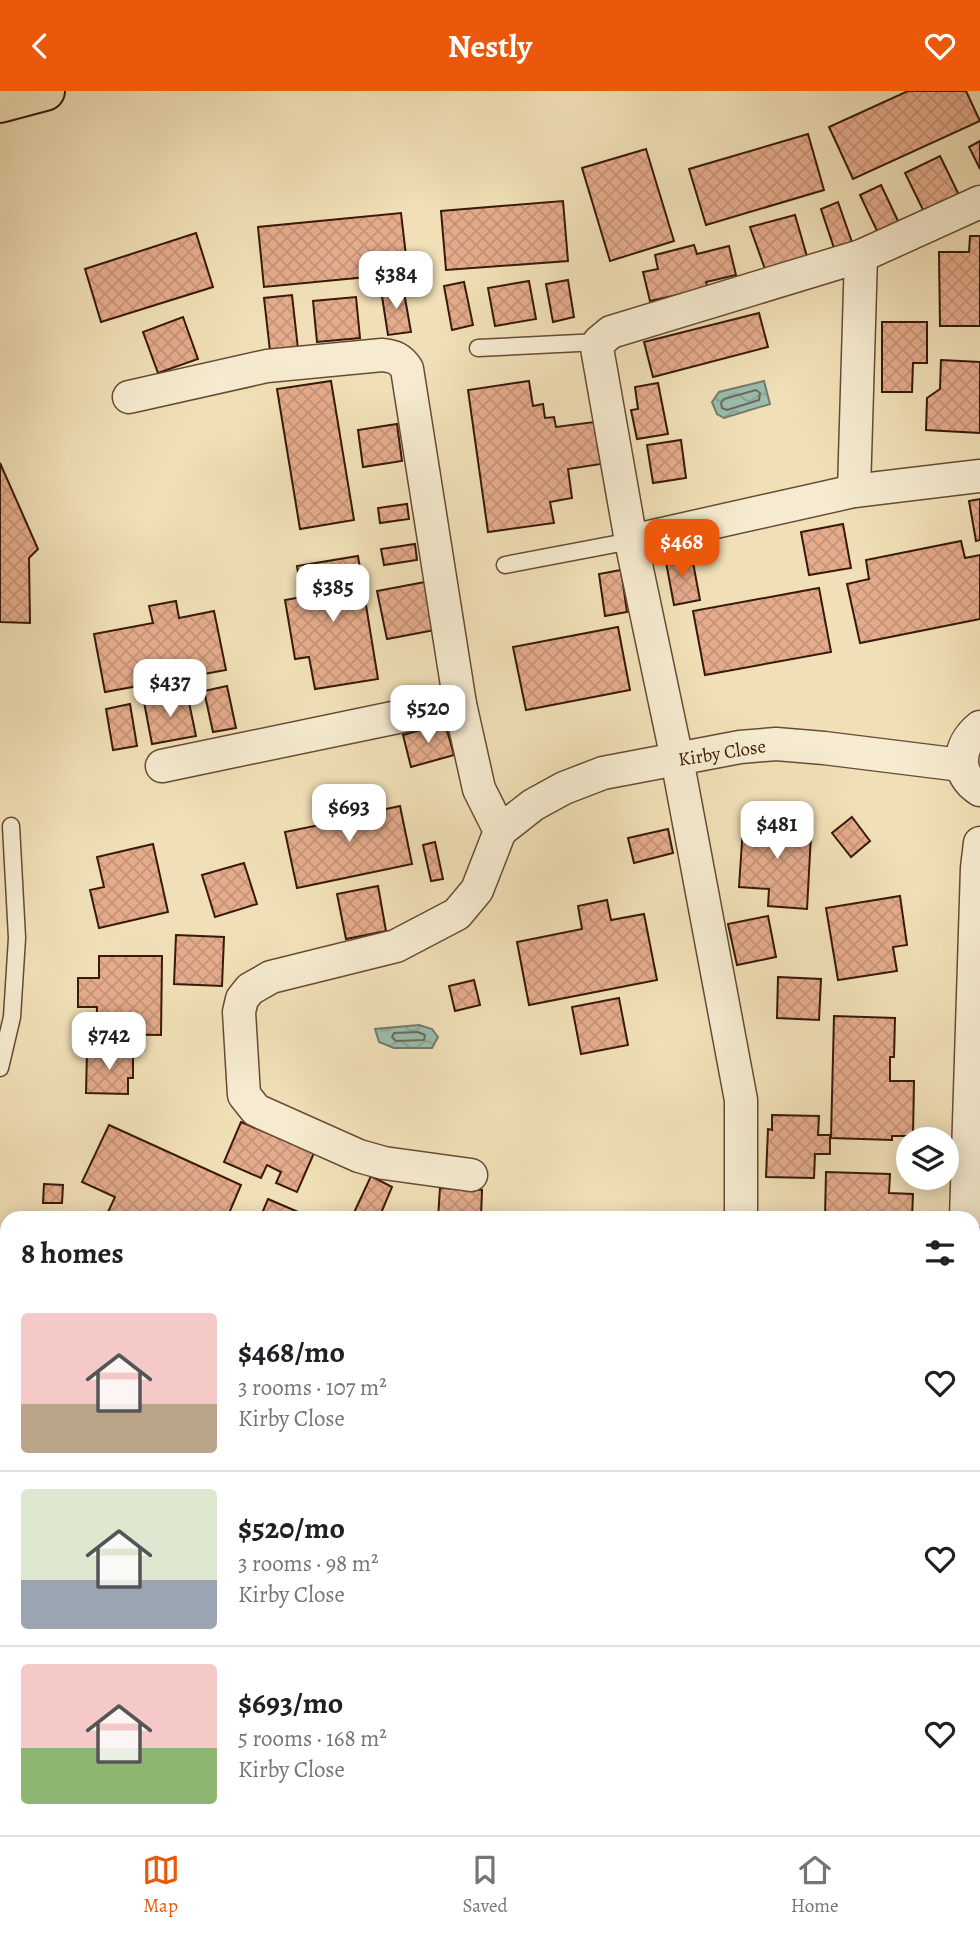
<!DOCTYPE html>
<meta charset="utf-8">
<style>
:root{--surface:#fff;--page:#f6f6f6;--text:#202124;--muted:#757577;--line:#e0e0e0;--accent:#ea580c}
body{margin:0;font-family:Alegreya,serif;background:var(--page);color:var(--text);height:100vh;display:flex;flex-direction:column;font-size:26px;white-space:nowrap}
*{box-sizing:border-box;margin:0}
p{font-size:23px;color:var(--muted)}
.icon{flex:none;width:38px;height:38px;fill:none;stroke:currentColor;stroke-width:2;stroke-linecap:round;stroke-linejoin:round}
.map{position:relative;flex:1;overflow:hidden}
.sheet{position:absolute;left:0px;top:1120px;width:980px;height:625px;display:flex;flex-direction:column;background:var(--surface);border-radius:21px 21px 0 0;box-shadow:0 4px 18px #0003}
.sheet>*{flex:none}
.fabs{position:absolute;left:896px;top:1036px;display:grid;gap:14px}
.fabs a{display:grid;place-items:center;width:63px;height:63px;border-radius:50%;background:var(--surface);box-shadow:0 4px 18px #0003;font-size:35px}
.price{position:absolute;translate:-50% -60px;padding:0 16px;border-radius:14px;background:#fff;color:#222;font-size:23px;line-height:46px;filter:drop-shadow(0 2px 4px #0008)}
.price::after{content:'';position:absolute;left:50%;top:42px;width:21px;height:16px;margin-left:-10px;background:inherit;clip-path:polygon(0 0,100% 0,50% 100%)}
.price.active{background:var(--accent);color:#fff}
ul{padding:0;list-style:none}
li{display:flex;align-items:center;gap:21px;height:175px;padding:0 21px}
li+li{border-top:2px solid var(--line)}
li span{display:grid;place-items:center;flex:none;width:196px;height:140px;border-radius:7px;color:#555}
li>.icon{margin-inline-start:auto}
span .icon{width:84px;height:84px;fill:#fffc;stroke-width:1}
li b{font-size:30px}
h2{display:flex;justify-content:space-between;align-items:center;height:84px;padding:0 21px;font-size:30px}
header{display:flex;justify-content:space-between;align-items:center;height:91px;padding:0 21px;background:var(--accent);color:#fff;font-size:32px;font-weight:700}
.tabs{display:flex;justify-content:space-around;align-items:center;height:98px;border-top:2px solid var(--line);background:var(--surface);font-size:19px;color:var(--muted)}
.tabs a{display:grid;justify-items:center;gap:4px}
.tabs .active{color:var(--accent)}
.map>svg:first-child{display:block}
.water{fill:url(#water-waves);stroke:#747b6c;stroke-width:2}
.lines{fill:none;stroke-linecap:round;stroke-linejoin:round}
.shore{stroke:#6a6b5c;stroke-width:2}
.building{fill:url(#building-cross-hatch);stroke:#391909;stroke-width:2}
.lane-casing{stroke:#674b34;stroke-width:19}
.street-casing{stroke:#674b34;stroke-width:35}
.secondary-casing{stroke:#391909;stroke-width:42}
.highway-casing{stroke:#391909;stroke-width:42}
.lane{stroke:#f6ebd0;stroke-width:16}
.street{stroke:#f6ebd0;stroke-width:32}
.secondary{stroke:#f6ebd0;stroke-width:38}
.highway{stroke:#f1e0b7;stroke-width:38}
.labels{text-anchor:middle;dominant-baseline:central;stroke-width:5;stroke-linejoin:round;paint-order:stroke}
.street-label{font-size:19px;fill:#391909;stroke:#f6ebd0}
</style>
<header><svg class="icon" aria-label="back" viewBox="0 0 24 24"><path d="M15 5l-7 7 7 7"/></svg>Nestly<svg class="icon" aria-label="heart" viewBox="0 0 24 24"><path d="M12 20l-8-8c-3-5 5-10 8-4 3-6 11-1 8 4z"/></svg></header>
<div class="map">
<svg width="980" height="1744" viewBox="0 0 980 1744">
<defs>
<pattern id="water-waves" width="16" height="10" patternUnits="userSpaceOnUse" patternTransform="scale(1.75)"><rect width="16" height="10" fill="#9bbdae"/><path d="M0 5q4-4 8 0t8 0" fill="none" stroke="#86a294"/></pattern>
<pattern id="building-cross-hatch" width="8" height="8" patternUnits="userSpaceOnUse" patternTransform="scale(1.75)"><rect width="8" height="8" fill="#e5ac8c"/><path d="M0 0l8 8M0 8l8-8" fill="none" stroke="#c59377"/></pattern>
</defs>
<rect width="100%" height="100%" fill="#f1e0b7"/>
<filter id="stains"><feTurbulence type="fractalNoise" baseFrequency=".00286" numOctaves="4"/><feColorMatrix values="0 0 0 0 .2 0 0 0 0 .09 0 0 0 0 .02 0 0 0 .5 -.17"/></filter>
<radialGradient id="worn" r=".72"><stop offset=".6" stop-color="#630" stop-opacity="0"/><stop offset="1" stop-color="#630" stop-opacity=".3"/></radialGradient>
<g class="water">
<path d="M764,290L770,313L724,327L717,323L712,311L719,301Z"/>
<path d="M419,934L432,938L438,946L432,957H394L379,951L375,938Z"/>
</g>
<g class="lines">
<g class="shore">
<path d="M756,299L760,302L759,309L727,319L722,317L721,312L724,308Z"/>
<path d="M418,941L425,944L424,949L396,950L392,946L394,942Z"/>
</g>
</g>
<g class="building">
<path d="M908,0H966L980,30L853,88L829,36Z"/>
<path d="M808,43L824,99L706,134L689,78Z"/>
<path d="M980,50V78L969,56Z"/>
<path d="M646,58L674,150L610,170L582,77Z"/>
<path d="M940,65L960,106L925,123L905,82Z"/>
<path d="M881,94L899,132L878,142L860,104Z"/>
<path d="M563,110L568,170L446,179L441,120Z"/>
<path d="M838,111L852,151L834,157L821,118Z"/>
<path d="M401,122L408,182L264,196L258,136Z"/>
<path d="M795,124L808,169L766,181L750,136Z"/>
<path d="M196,142L213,196L101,231L85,178Z"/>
<path d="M970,145H980V235H940L939,161H969Z"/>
<path d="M694,154L697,163L729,155L736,184L706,191L708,197L650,210L643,181L658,178L655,164Z"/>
<path d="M568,189L574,226L553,231L546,193Z"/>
<path d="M529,190L536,228L495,235L488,197Z"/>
<path d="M464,191L473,234L452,239L444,195Z"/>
<path d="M403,196L411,241L388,244L381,199Z"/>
<path d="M292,204L298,258L270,260L264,207Z"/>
<path d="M356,206L360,247L317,251L313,210Z"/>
<path d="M759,222L768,256L653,286L644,251Z"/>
<path d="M183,226L198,268L158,282L143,241Z"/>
<path d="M882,231H927V272H913L912,301H882Z"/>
<path d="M941,269L980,271V342L926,339L927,307L940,298Z"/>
<path d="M331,290L354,429L300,438L277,298Z"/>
<path d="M529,290L533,315L543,313L545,327L554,326L556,336L594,331L601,373L568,378L572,407L550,411L554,432L488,441L468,299Z"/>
<path d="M658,292L668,343L637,348L631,319L638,318L635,296Z"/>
<path d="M397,333L402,370L363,376L358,339Z"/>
<path d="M681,349L686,387L653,392L647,354Z"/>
<path d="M0,372L38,458L29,467L30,532L0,531Z"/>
<path d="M980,408V449L976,450L969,410Z"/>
<path d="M407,413L409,428L380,432L378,417Z"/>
<path d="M843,433L851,477L809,484L801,441Z"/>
<path d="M961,450L965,467L980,464V528L860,552L847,493L869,488L866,469Z"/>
<path d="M415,453L417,469L384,474L381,458Z"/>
<path d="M691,461L700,509L674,514L665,466Z"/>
<path d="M358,465L378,588L315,598L309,566L295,568L285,509L302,506L297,475Z"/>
<path d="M621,479L627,521L605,525L599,483Z"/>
<path d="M425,491L435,539L387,548L377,500Z"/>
<path d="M819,497L831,561L705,584L693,520Z"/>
<path d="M176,510L179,527L214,520L226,579L105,601L94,543L153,532L149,515Z"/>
<path d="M618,536L630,599L526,619L513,556Z"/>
<path d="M227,595L236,637L213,641L204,600Z"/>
<path d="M187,602L196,645L152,653L144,611Z"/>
<path d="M130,613L137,655L113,659L106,618Z"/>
<path d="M445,632L454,664L411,676L403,644Z"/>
<path d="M365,704L368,722L400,715L412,773L297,797L285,741L339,730L335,710Z"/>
<path d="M764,717L791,719L790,743L811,744L807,818L768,815L769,798L739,796L743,736L762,738Z"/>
<path d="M852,726L870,750L851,766L832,742Z"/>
<path d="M668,738L673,762L634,772L628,747Z"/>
<path d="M435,751L443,788L431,790L423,754Z"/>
<path d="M153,753L168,821L99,837L90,799L104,796L97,766Z"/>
<path d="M244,772L257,813L215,826L202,784Z"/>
<path d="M378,795L386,840L346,848L337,803Z"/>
<path d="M900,805L907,854L893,856L897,880L838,889L826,817Z"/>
<path d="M607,809L611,829L644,823L657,889L529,914L517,851L582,838L578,815Z"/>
<path d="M768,825L776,866L737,874L728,833Z"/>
<path d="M176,844L224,846L222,895L174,893Z"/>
<path d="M99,865H162L161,944L96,943L97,916H78V887H99Z"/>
<path d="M778,886L821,888L819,929L777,927Z"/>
<path d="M474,889L480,914L455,920L449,895Z"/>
<path d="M619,907L628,954L581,963L572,916Z"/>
<path d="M834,925L895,927L894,966H890V990H914L913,1045H892V1049L831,1047Z"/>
<path d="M87,960L133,961V987H128V1003L86,1002Z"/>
<path d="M772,1024L819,1025L818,1044H830V1063H815L814,1087L766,1086L768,1038L772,1039Z"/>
<path d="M241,1031L314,1062L297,1101L276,1092L281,1081L267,1074L261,1087L224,1071Z"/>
<path d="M109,1034L241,1094L227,1127H121L108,1121L115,1106L82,1091Z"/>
<path d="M826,1081L890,1083L889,1102L913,1103L912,1127H825Z"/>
<path d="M371,1085L392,1096L379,1127H355L352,1126Z"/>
<path d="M44,1093L63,1094L62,1112H43Z"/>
<path d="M440,1097L482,1099L481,1127H438Z"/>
<path d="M268,1108L312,1127H260Z"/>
<path d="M0,1324L7,1327L0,1345Z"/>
<path d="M0,1355L7,1358L2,1371L7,1375L0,1393Z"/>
<path d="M3,1399L7,1401V1581L0,1578V1400Z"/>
<path d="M449,1738H522L519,1744H447Z"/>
<path d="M618,1738H742L740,1744H616Z"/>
</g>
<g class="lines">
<g class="lane-casing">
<g id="lane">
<path d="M478,257L599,251"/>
<path d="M505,474L631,450"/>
<path d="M0,977L12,926L17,847L11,735"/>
</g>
</g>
<g class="street-casing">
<g id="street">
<path d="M129,306L267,275L382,264C394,265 401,268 407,278L460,613L479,698L500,740L477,799L457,823L396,855L271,886L250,898L242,908L239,921L244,1004L256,1019L359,1065L384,1072L471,1084"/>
<path d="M854,400L861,165"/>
<path d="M631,450L854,400L980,385"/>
<path d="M980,636C958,654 954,683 980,699"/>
<path d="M162,675L460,613"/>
<path d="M500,740L533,714L564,697L603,682L740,656L776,653L824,657L961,674"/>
<path d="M741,1127V1009L677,668L631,450L597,257L599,251L611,241L861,165L980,111"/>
<path d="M966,1127L977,777L980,752"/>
<path d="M973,1361L980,1359"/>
<path d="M0,1642L7,1645"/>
<path d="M224,1738L238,1744"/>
<path d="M813,1744L815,1738"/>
</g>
</g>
<g class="secondary-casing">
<g id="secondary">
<path d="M0,1175L7,1178"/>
<path d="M0,1230L7,1233"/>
<path d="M973,1602L980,1606"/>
<path d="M973,1645L980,1649"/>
</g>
</g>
<g class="highway-casing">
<path id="highway" d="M0,12L45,0"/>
</g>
<use href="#lane" class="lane"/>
<use href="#street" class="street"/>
<use href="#secondary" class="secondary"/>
<use href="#highway" class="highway"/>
</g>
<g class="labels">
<g class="street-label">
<text transform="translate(722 662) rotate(-9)">Kirby Close</text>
</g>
</g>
<rect width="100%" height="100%" filter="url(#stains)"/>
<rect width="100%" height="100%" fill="url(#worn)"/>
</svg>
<div class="fabs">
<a><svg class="icon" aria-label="layers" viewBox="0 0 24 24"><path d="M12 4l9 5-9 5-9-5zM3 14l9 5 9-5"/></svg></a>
</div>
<b class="price" style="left:396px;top:220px">$384</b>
<b class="price active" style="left:682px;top:488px">$468</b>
<b class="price" style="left:333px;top:533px">$385</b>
<b class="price" style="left:170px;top:628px">$437</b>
<b class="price" style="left:428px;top:654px">$520</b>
<b class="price" style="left:349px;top:753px">$693</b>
<b class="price" style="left:777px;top:770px">$481</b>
<b class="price" style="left:109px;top:981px">$742</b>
<section class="sheet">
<h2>8 homes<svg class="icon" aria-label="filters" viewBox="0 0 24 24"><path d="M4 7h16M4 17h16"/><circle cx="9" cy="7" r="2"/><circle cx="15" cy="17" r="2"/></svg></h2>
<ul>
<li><span style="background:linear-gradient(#f6c9c9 65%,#b9a48a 0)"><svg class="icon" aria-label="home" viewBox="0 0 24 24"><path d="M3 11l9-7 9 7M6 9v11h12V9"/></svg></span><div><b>$468/mo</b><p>3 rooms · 107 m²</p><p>Kirby Close</p></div><svg class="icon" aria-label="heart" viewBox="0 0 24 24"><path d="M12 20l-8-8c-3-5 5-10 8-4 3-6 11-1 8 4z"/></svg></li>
<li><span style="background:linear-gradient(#dfe7d0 65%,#9aa5b1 0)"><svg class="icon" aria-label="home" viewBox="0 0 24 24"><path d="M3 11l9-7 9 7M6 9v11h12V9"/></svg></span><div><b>$520/mo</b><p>3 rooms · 98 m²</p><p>Kirby Close</p></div><svg class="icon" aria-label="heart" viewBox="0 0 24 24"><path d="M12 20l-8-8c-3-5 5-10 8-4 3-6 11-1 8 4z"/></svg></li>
<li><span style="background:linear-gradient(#f6c9c9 60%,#8fb573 0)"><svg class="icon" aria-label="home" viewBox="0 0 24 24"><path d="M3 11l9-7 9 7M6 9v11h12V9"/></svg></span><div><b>$693/mo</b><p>5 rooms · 168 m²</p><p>Kirby Close</p></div><svg class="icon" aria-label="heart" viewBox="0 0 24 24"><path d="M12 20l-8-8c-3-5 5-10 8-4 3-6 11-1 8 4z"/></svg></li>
</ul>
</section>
</div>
<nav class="tabs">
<a class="active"><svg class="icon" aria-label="map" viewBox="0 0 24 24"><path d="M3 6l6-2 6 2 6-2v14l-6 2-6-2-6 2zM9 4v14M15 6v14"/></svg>Map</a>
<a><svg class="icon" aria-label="saved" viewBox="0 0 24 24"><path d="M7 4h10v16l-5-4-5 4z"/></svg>Saved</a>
<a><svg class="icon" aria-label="home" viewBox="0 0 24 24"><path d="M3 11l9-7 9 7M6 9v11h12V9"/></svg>Home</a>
</nav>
